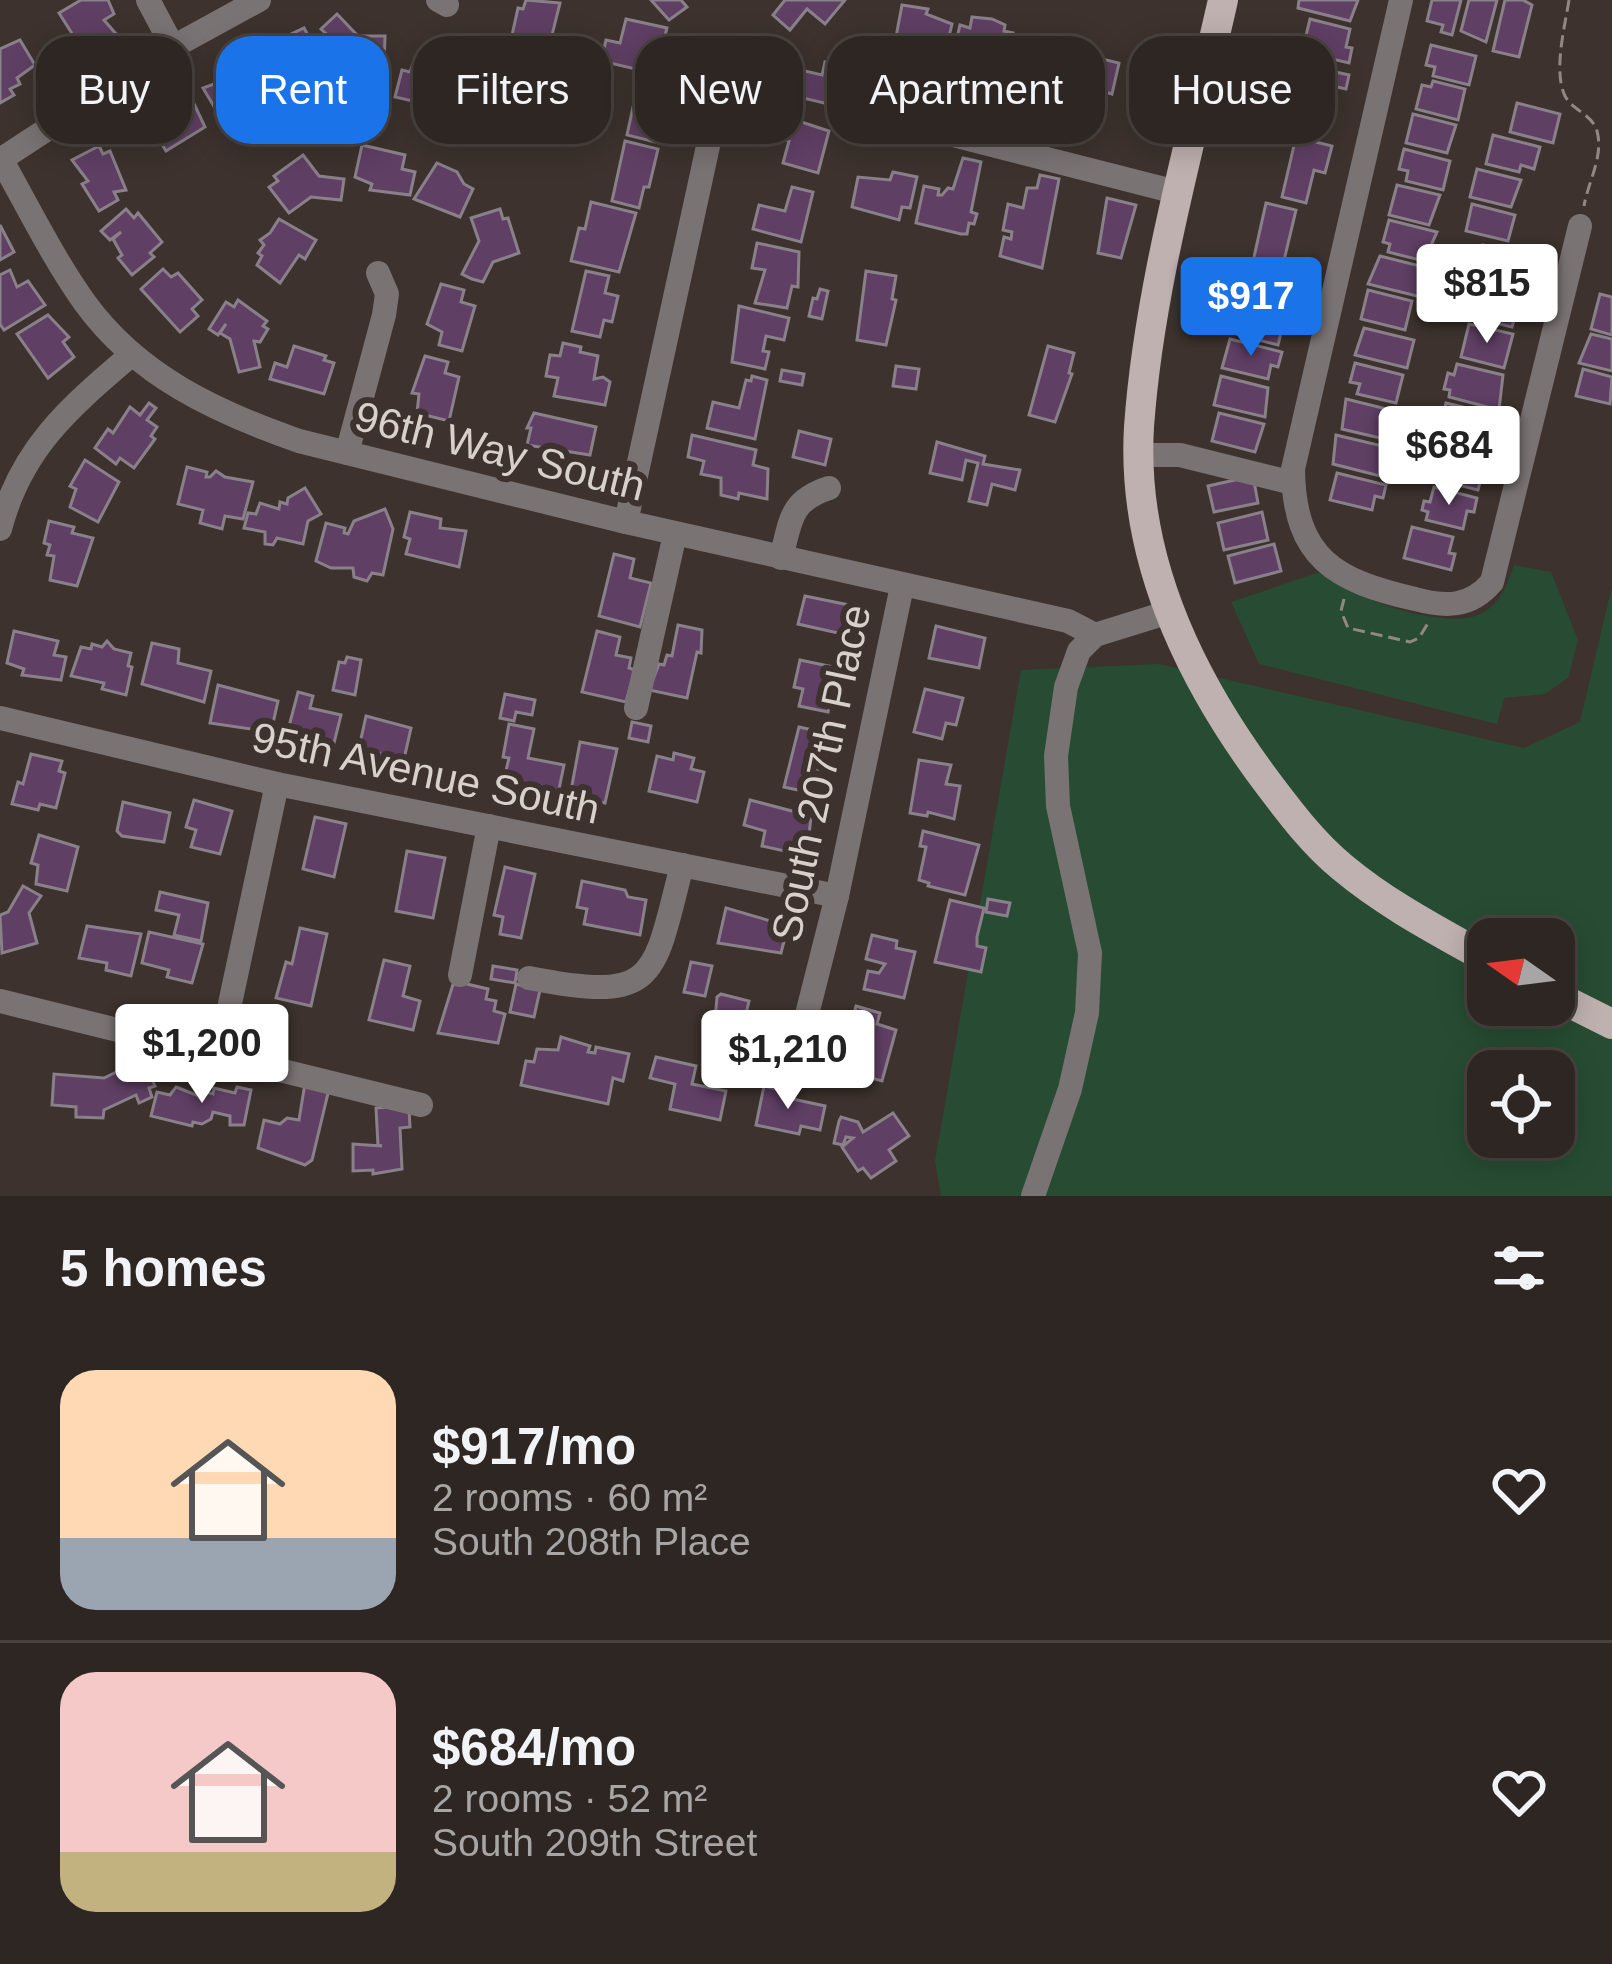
<!DOCTYPE html>
<meta charset="utf-8">
<style>
:root{--surface:#2e2622;--page:#362e2a;--text:#f1f3f6;--muted:#a7a5a5;--line:#494340;--accent:#1a73e8}
body{margin:0;font-family:Arial,sans-serif;background:var(--page);color:var(--text);height:100vh;display:flex;flex-direction:column;font-size:45px;white-space:nowrap}
*{box-sizing:border-box;margin:0}
p{font-size:39px;color:var(--muted)}
.icon{flex:none;width:66px;height:66px;fill:none;stroke:currentColor;stroke-width:2;stroke-linecap:round;stroke-linejoin:round}
.map{position:relative;height:1196px;overflow:hidden}
.drawer{display:flex;flex-direction:column;background:var(--surface);flex:1}
.drawer>*{flex:none}
.banner{position:absolute;left:36px;top:36px;width:1542px;height:108px;display:flex;gap:24px}
.needle{width:78px;rotate:284deg}
.buttons{position:absolute;left:1467px;top:918px;display:grid;gap:24px}
.buttons a{display:grid;place-items:center;width:108px;height:108px;border-radius:24px;background:var(--surface);box-shadow:0 6px 30px #0003,0 0 0 3px var(--line);font-size:60px}
.price{position:absolute;translate:-50% -102px;padding:0 27px;border-radius:12px;background:#fff;color:#222;font-size:39px;line-height:78px;filter:drop-shadow(0 3px 6px #0008)}
.price::after{content:'';position:absolute;left:50%;top:72px;width:36px;height:27px;margin-left:-18px;background:inherit;clip-path:polygon(0 0,100% 0,50% 100%)}
.price.selected{background:var(--accent);color:#fff}
ul{padding:0;list-style:none}
li{display:flex;align-items:center;gap:36px;height:300px;padding:0 60px}
li+li{border-top:3px solid var(--line)}
li span{display:grid;place-items:center;flex:none;width:336px;height:240px;border-radius:36px;color:#555}
li>.icon{margin-inline-start:auto}
span .icon{width:144px;height:144px;fill:#fffc;stroke-width:1}
li b{font-size:51px}
h2{display:flex;justify-content:space-between;align-items:center;height:144px;padding:0 60px;font-size:51px}
.pill{padding:0 42px;border-radius:36px;background:var(--surface);box-shadow:0 6px 30px #0003,0 0 0 3px var(--line);font-size:42px;line-height:108px}
.pill.selected{background:var(--accent);color:#fff}
.map>svg:first-child{display:block}
.green{fill:#274c33;fill-rule:evenodd}
.building{fill:#5f3f64;stroke:#89808a;stroke-width:3}
.lines{fill:none;stroke-linecap:round;stroke-linejoin:round}
.path{stroke:#918884;stroke-width:3;stroke-dasharray:12 6;stroke-linecap:butt}
.minor{stroke:#7a7373;stroke-width:24}
.major{stroke:#beb1b0;stroke-width:30}
.labels{text-anchor:middle;dominant-baseline:central;stroke-width:12;stroke-linejoin:round;paint-order:stroke}
.street-label{font-size:42px;fill:#d7d0cd;stroke:#3d322d}
</style>
<div class="map">
<svg width="1612" height="1196" viewBox="0 0 1612 1196">
<rect width="100%" height="100%" fill="#3d322d"/>
<g class="green">
<path d="M1514,565L1551,572L1578,640L1568,678L1545,694L1504,698L1497,724L1259,664L1231,602L1323,571C1347,598 1440,628 1475,616C1498,609 1507,586 1514,565Z"/>
<path d="M1612,586V1196H941L935,1161L1021,670L1159,664L1524,748L1580,722ZM1488,939H1554V1005H1488ZM1488,1071H1554V1137H1488Z"/>
</g>
<g class="building">
<path d="M81,0H108L114,14L104,20L117,35L91,51L85,42L78,43L59,13Z"/>
<path d="M526,0L560,3L551,39L537,36L533,50L511,40L518,8L523,9Z"/>
<path d="M651,0H681L687,7L669,20Z"/>
<path d="M785,0H845L825,24L807,9L790,30L773,15Z"/>
<path d="M1299,0H1358L1350,21L1298,8Z"/>
<path d="M1432,0H1461L1452,35L1441,32L1443,25L1427,21Z"/>
<path d="M1469,0H1497L1486,42L1461,31Z"/>
<path d="M1505,0H1523L1532,5L1519,57L1493,51Z"/>
<path d="M902,5L928,9L926,14L952,24L942,66L892,58Z"/>
<path d="M337,14L358,36H385L384,69H374V74H338V45L321,29Z"/>
<path d="M972,17L992,19L1005,25L1004,31L1013,33L1006,61L987,59L985,70L952,59L960,25L970,28Z"/>
<path d="M626,19L667,28L661,51L676,55L670,77L601,61L606,40L620,43Z"/>
<path d="M1310,19L1350,29L1346,47L1352,48L1349,63L1302,52Z"/>
<path d="M304,28L315,48L307,52L314,65L283,82L278,76L271,80L254,55L269,51L270,44Z"/>
<path d="M20,40L35,65L17,78L20,84L10,89L14,95L0,103V49Z"/>
<path d="M1040,44L1119,63L1112,94L1056,77L1050,105L1027,100Z"/>
<path d="M1431,45L1476,56L1469,85L1433,76L1435,67L1426,65Z"/>
<path d="M510,53L547,74L533,93L525,96L530,109L496,122L494,118L484,122L473,91L498,81Z"/>
<path d="M1280,57L1304,62L1302,73L1315,76L1311,90L1324,93L1319,118L1268,105Z"/>
<path d="M241,61L255,84L259,82L263,96L230,116L227,110L219,115L203,88L225,80L221,73Z"/>
<path d="M420,62L460,75L455,97L441,94L438,107L395,97L402,70L410,72L412,66L419,68Z"/>
<path d="M825,62L858,70L849,109L782,93L788,67L822,75Z"/>
<path d="M1331,71L1349,75L1346,89L1328,85Z"/>
<path d="M640,75L667,81L663,102L668,103L659,143L627,135Z"/>
<path d="M1433,81L1465,89L1458,120L1416,109L1422,85L1431,87Z"/>
<path d="M188,91L205,127L166,151L149,123L164,111L161,105Z"/>
<path d="M1517,103L1560,114L1553,143L1510,132Z"/>
<path d="M1413,114L1456,125L1447,153L1406,143Z"/>
<path d="M786,117L829,131L818,173L783,163L789,141L780,139Z"/>
<path d="M1493,135L1540,147L1534,169L1521,165L1519,172L1486,164Z"/>
<path d="M1296,137L1332,146L1325,173L1314,170L1306,203L1282,197Z"/>
<path d="M625,141L658,149L649,187H644L639,208L612,201Z"/>
<path d="M362,145L405,155L402,169L415,172L410,195L370,190L372,184L355,177Z"/>
<path d="M99,146L103,154L110,151L126,190L114,192L118,200L99,211L82,184L88,181L72,160Z"/>
<path d="M1404,149L1450,161L1443,190L1406,181L1408,171L1399,169Z"/>
<path d="M303,155L319,176L344,179L341,200L311,197L289,213L269,187L278,181L274,176Z"/>
<path d="M963,158L981,162L971,212L977,214L974,224L969,223L967,234H961L916,223L924,186L939,189L938,195H942L948,188L953,189Z"/>
<path d="M437,163L457,172L464,184L473,189L460,217L414,199Z"/>
<path d="M1477,169L1521,180L1511,207L1470,197Z"/>
<path d="M893,172L917,177L910,208L902,207L899,220L852,207L858,177L890,180Z"/>
<path d="M1040,175L1059,179L1042,268L1000,256L1004,237L1011,239L1012,232L1003,230L1008,204L1023,208L1027,188H1037Z"/>
<path d="M1397,185L1440,195L1429,225L1389,215Z"/>
<path d="M792,187L813,192L801,242L753,229L759,205L785,211Z"/>
<path d="M1107,198L1136,205L1121,258L1098,253Z"/>
<path d="M591,202L636,213L619,272L571,261L579,228L585,229Z"/>
<path d="M1266,203L1296,210L1281,273L1252,266Z"/>
<path d="M1472,204L1515,215L1508,241L1466,231Z"/>
<path d="M126,209L134,218L138,213L162,242L150,253L154,257L132,275L118,258L122,255L113,239L121,232L110,240L101,231Z"/>
<path d="M500,209L503,219L508,218L519,253L493,262L483,282L472,279L462,274L479,241L471,218Z"/>
<path d="M279,219L316,240L305,259L299,255L280,283L257,265L262,256L258,253L264,245L260,240L270,233Z"/>
<path d="M1389,220L1437,232L1424,261L1388,252L1390,244L1383,242Z"/>
<path d="M0,225L14,252L0,260Z"/>
<path d="M757,243L799,252L798,287L792,286L787,308L755,303L765,270L752,268Z"/>
<path d="M1483,245L1529,257L1522,287L1475,276Z"/>
<path d="M1380,256L1432,269L1425,298L1368,284Z"/>
<path d="M163,269L171,277L178,273L202,300L192,309L198,316L180,332L141,289Z"/>
<path d="M1243,269L1281,278L1279,286L1292,289L1287,310L1236,298Z"/>
<path d="M10,270L17,287L28,281L45,305L4,330L0,324V275Z"/>
<path d="M586,271L609,276L605,293L618,296L612,322L604,320L600,337L572,331Z"/>
<path d="M866,271L896,276L892,299L896,300L886,345L857,340Z"/>
<path d="M441,284L464,290L461,302L475,306L462,351L439,345L442,332L427,324Z"/>
<path d="M1474,285L1512,294L1508,312L1516,314L1512,327L1466,316Z"/>
<path d="M820,289L828,291L822,319L809,316L813,298L817,299Z"/>
<path d="M1368,290L1412,301L1405,330L1361,319Z"/>
<path d="M1600,294L1612,297V335L1591,329Z"/>
<path d="M238,300L267,321L263,326L268,329L260,342L254,341L260,367L239,372L230,339L220,333L226,324L218,335L209,329L226,302L234,307Z"/>
<path d="M739,306L789,318L784,340L766,336L763,351L769,352L765,369L732,362Z"/>
<path d="M1243,306L1285,317L1278,345L1236,334L1238,326L1233,325L1238,309Z"/>
<path d="M48,315L69,337L63,342L74,357L48,378L17,334Z"/>
<path d="M1469,324L1513,334L1504,368L1461,357Z"/>
<path d="M1364,328L1414,340L1407,368L1355,355Z"/>
<path d="M1591,334L1612,339V371L1579,363Z"/>
<path d="M1230,339L1282,352L1278,367L1271,365L1268,379L1222,368Z"/>
<path d="M563,343L581,347L580,352L598,356L594,379L603,377L610,382L605,405L554,396L558,378L546,376L550,355L560,356Z"/>
<path d="M294,346L326,356L324,360L334,363L324,394L270,379L275,363L287,367Z"/>
<path d="M1048,346L1074,353L1069,373L1072,374L1055,422L1029,415Z"/>
<path d="M425,356L448,362L445,373L459,377L449,421L417,413L419,394L412,393Z"/>
<path d="M1355,363L1403,375L1396,403L1357,394L1360,384L1350,382Z"/>
<path d="M1457,364L1503,375L1499,410L1449,397L1450,390L1444,389L1448,373L1454,375Z"/>
<path d="M896,366L919,369L916,389L893,386Z"/>
<path d="M1583,369L1612,377L1610,404L1576,396Z"/>
<path d="M782,370L804,374L802,385L780,381Z"/>
<path d="M752,376L767,380L755,439L707,428L713,402L739,408L746,380L751,381Z"/>
<path d="M1221,376L1268,388L1265,417L1214,405Z"/>
<path d="M1346,399L1391,410L1384,439L1342,429Z"/>
<path d="M149,403L156,408L147,420L157,427L151,436L155,439L134,468L120,458L116,464L95,448L108,429L113,433L130,407L140,415Z"/>
<path d="M1446,403L1492,414L1487,432L1481,430L1477,447L1437,437Z"/>
<path d="M534,413L596,427L590,455L527,445L531,428H527Z"/>
<path d="M1219,413L1264,424L1255,452L1212,441Z"/>
<path d="M799,431L831,439L825,465L793,457Z"/>
<path d="M692,435L756,450L753,465L768,469L767,499L739,493L738,499L721,495V478L701,474L704,461L688,457Z"/>
<path d="M1336,435L1391,448L1384,477L1333,464Z"/>
<path d="M937,442L985,456L983,464L1020,470L1015,490L992,484L987,505L969,501L978,463L966,460L962,480L930,473Z"/>
<path d="M1439,444L1479,454L1474,472L1482,474L1478,490L1431,478L1433,454L1437,455Z"/>
<path d="M85,460L119,482L98,522L70,507L76,489L70,486Z"/>
<path d="M187,467L207,472L206,477H210L216,471L225,477L253,482L243,519L225,516L222,529L200,523L203,510L178,504Z"/>
<path d="M1337,473L1386,485L1383,498L1375,496L1372,510L1330,500Z"/>
<path d="M1253,476L1258,503L1214,512L1208,486Z"/>
<path d="M1434,487L1477,498L1474,512L1467,511L1463,529L1426,520L1428,512L1422,510L1424,501L1430,502Z"/>
<path d="M305,488L321,514L308,521L303,544L277,538L273,545L265,544V532L244,528L248,513L256,514L260,503L279,509L280,502L287,504L288,498Z"/>
<path d="M385,509L393,529L383,575L372,573L367,581L354,577L353,568H331L316,561L326,523L345,528L344,533L348,534L354,521Z"/>
<path d="M410,512L441,519L440,528L466,531L459,567L406,554L410,539L404,537Z"/>
<path d="M1262,512L1268,540L1224,550L1218,523Z"/>
<path d="M49,521L74,527L72,533L93,538L77,586L50,580L54,556L47,555L50,545L44,543Z"/>
<path d="M1412,527L1453,537L1449,553L1455,554L1451,570L1404,558Z"/>
<path d="M1274,544L1281,571L1235,583L1228,556Z"/>
<path d="M614,554L634,559L630,578L651,583L640,627L599,616Z"/>
<path d="M805,596L854,606L847,635L798,624Z"/>
<path d="M678,625L702,630L701,653L697,652L687,698L649,690L659,664L664,665L667,655L672,656Z"/>
<path d="M936,626L985,638L979,668L929,658Z"/>
<path d="M14,631L58,641L54,655L66,657L61,680L22,675L24,669L7,663Z"/>
<path d="M597,631L620,637L616,655L631,658L629,668L635,670L626,702L582,692Z"/>
<path d="M107,641L114,649L131,653L128,666L132,667L126,695L102,689L104,683L71,676L81,647L91,649L92,644L102,647Z"/>
<path d="M152,643L179,649L178,663L211,671L204,702L142,684Z"/>
<path d="M347,657L361,660L355,695L333,690L339,662L345,663Z"/>
<path d="M800,660L838,668L828,712L799,706L803,689L794,687Z"/>
<path d="M218,685L278,701L271,732L210,723Z"/>
<path d="M925,689L963,698L956,725L946,723L942,739L914,732Z"/>
<path d="M298,692L313,696L310,708L341,715L332,751L307,745L310,735L288,730Z"/>
<path d="M505,694L535,700L532,715L516,712L514,721L500,718Z"/>
<path d="M366,716L411,728L404,759L378,756L379,753L359,748Z"/>
<path d="M632,722L651,726L648,742L629,738Z"/>
<path d="M509,724L534,729L528,758L564,765L558,794L503,783L509,758L503,757Z"/>
<path d="M799,727L830,734L822,770L813,768L807,792L784,787Z"/>
<path d="M580,742L617,749L605,803L570,796Z"/>
<path d="M674,753L694,758L691,769L704,772L697,802L649,791L657,756L673,760Z"/>
<path d="M31,754L62,761L59,771L65,773L56,808L40,804L38,810L12,804L18,782L23,784Z"/>
<path d="M919,760L951,765L946,784L960,786L954,819L928,812L927,816L910,813Z"/>
<path d="M194,800L232,811L220,854L191,847L196,830L186,827Z"/>
<path d="M750,800L811,816L807,856L762,846L765,831L744,825Z"/>
<path d="M123,802L170,813L164,842L122,836L117,831Z"/>
<path d="M315,817L346,824L334,877L303,869Z"/>
<path d="M923,831L979,845L965,895L928,886L929,883L919,880L926,847L920,846Z"/>
<path d="M39,835L78,847L67,891L36,884L38,865L31,863Z"/>
<path d="M407,851L445,858L433,918L396,911Z"/>
<path d="M505,867L535,874L521,938L500,934L503,917L494,915Z"/>
<path d="M582,881L625,890L628,897L646,900L640,935L584,924L587,909L577,907Z"/>
<path d="M23,886L41,896L29,913L37,943L2,953L0,915L8,912Z"/>
<path d="M160,892L208,903L201,941L174,935L179,915L156,910Z"/>
<path d="M988,899L1010,903L1007,916L986,912Z"/>
<path d="M950,900L984,908L977,937V946L986,948L981,972L935,962Z"/>
<path d="M726,908L788,926L781,953L718,943Z"/>
<path d="M87,926L141,934L131,976L106,970L107,963L79,958Z"/>
<path d="M300,928L327,934L311,1006L276,998L286,962L292,964Z"/>
<path d="M149,932L203,944L192,983L167,977L169,970L142,963Z"/>
<path d="M872,935L897,941L896,948L915,952L904,998L864,989L868,971L879,973L885,964L866,959Z"/>
<path d="M384,960L410,966L403,996L420,1001L413,1030L369,1020Z"/>
<path d="M691,962L712,966L705,996L684,992Z"/>
<path d="M493,966L517,970L515,983L491,979Z"/>
<path d="M454,981L488,989L486,999L496,1001L494,1011L505,1014L498,1043L438,1033Z"/>
<path d="M516,984L540,990L534,1017L510,1012Z"/>
<path d="M721,994L749,1001L743,1027L725,1026L726,1023L715,1021L717,997Z"/>
<path d="M856,1006L880,1013L877,1024L896,1030L882,1081L853,1073L865,1032L850,1028Z"/>
<path d="M561,1037L590,1046L588,1052L595,1053L596,1047L629,1054L623,1081L613,1078L608,1104L521,1085L526,1061L534,1062L537,1049L558,1050Z"/>
<path d="M656,1057L696,1066L692,1084L726,1091L720,1120L670,1109L675,1084L650,1078Z"/>
<path d="M143,1059L155,1086L149,1088L152,1097L139,1103L136,1095L104,1110L103,1118L76,1117V1107L52,1105L54,1074L104,1078Z"/>
<path d="M305,1083L329,1089L312,1160L305,1165L258,1148L264,1120L280,1124L287,1118L299,1120Z"/>
<path d="M764,1086L789,1092L788,1098L825,1106L820,1130L801,1126L799,1134L756,1125Z"/>
<path d="M176,1087L196,1095L197,1090L213,1094L214,1088L235,1093L237,1087L251,1090L244,1125H230V1116L213,1112L211,1119L202,1124L193,1122L192,1126L151,1116L157,1092L170,1095Z"/>
<path d="M399,1106L409,1109L410,1127L400,1128L402,1169L373,1174V1170L353,1171V1144L382,1146L378,1145L376,1108Z"/>
<path d="M893,1113L909,1136L889,1150L896,1161L871,1178L863,1168L858,1171L842,1147L853,1138L846,1137L843,1145L834,1143L839,1121L841,1117L858,1122L863,1132Z"/>
</g>
<g class="lines">
<g class="path">
<path d="M1569,0C1565,26 1553,71 1565,96C1573,111 1592,114 1597,131C1604,156 1588,182 1584,206"/>
<path d="M1344,599L1341,611L1348,628L1410,642L1419,638L1428,623"/>
</g>
<g class="minor">
<path d="M148,0L173,47"/>
<path d="M438,0L447,5"/>
<path d="M1401,0L1293,469C1294,559 1336,581 1415,599C1445,607 1470,608 1492,582L1580,226"/>
<path d="M883,117L1180,193"/>
<path d="M1,159C28,207 53,258 85,303C138,376 216,412 299,441L626,522L1068,621L1095,635"/>
<path d="M0,160L173,47L259,0"/>
<path d="M347,453L384,315L387,294L378,273"/>
<path d="M1139,455H1180L1293,483"/>
<path d="M626,522L727,59"/>
<path d="M0,529C21,448 70,407 131,355"/>
<path d="M781,558C791,521 789,501 829,488"/>
<path d="M636,708L675,534"/>
<path d="M0,718L277,784L837,896"/>
<path d="M460,975L489,826"/>
<path d="M529,978C657,1003 653,980 682,865"/>
<path d="M0,1001L421,1105"/>
<path d="M799,1046L837,896L902,586"/>
<path d="M219,1055L277,784"/>
<path d="M1033,1196L1070,1089L1087,1013L1090,953L1058,806L1056,756L1066,687L1079,651L1095,635L1169,612"/>
</g>
<g class="major">
<path d="M1223,0C1192,139 1149,285 1139,427C1131,560 1192,683 1270,786C1292,815 1314,844 1342,867C1386,904 1438,931 1488,959"/>
<path d="M1554,995L1612,1024"/>
</g>
</g>
<g class="labels">
<g class="street-label">
<text transform="translate(500 451) rotate(14)">96th Way South</text>
<text transform="translate(426 773) rotate(12)">95th Avenue South</text>
<text transform="translate(821 773) rotate(-78)">South 207th Place</text>
</g>
</g>
</svg>
<div class="buttons">
<a><svg class="needle" viewBox="-14 -14 28 28"><path d="M0-13l5 13h-10z" fill="#e53935"/><path d="M0 13l5-13h-10z" fill="#a7a5a5"/></svg></a>
<a><svg class="icon" aria-label="locate" viewBox="0 0 24 24"><circle cx="12" cy="12" r="6"/><path d="M12 2v4M12 18v4M2 12h4M18 12h4"/></svg></a>
</div>
<b class="price" style="left:1487px;top:346px">$815</b>
<b class="price selected" style="left:1251px;top:359px">$917</b>
<b class="price" style="left:1449px;top:508px">$684</b>
<b class="price" style="left:202px;top:1106px">$1,200</b>
<b class="price" style="left:788px;top:1112px">$1,210</b>
<div class="banner">
<a class="pill">Buy</a>
<a class="pill selected">Rent</a>
<a class="pill">Filters</a>
<a class="pill">New</a>
<a class="pill">Apartment</a>
<a class="pill">House</a>
</div>
</div>
<section class="drawer">
<h2>5 homes<svg class="icon" aria-label="filters" viewBox="0 0 24 24"><path d="M4 7h16M4 17h16"/><circle cx="9" cy="7" r="2"/><circle cx="15" cy="17" r="2"/></svg></h2>
<ul>
<li><span style="background:linear-gradient(#ffd9b3 70%,#9aa5b1 0)"><svg class="icon" aria-label="home" viewBox="0 0 24 24"><path d="M3 11l9-7 9 7M6 9v11h12V9"/></svg></span><div><b>$917/mo</b><p>2 rooms · 60 m²</p><p>South 208th Place</p></div><svg class="icon" aria-label="heart" viewBox="0 0 24 24"><path d="M12 20l-8-8c-3-5 5-10 8-4 3-6 11-1 8 4z"/></svg></li>
<li><span style="background:linear-gradient(#f6c9c9 75%,#c2b280 0)"><svg class="icon" aria-label="home" viewBox="0 0 24 24"><path d="M3 11l9-7 9 7M6 9v11h12V9"/></svg></span><div><b>$684/mo</b><p>2 rooms · 52 m²</p><p>South 209th Street</p></div><svg class="icon" aria-label="heart" viewBox="0 0 24 24"><path d="M12 20l-8-8c-3-5 5-10 8-4 3-6 11-1 8 4z"/></svg></li>
</ul>
</section>
